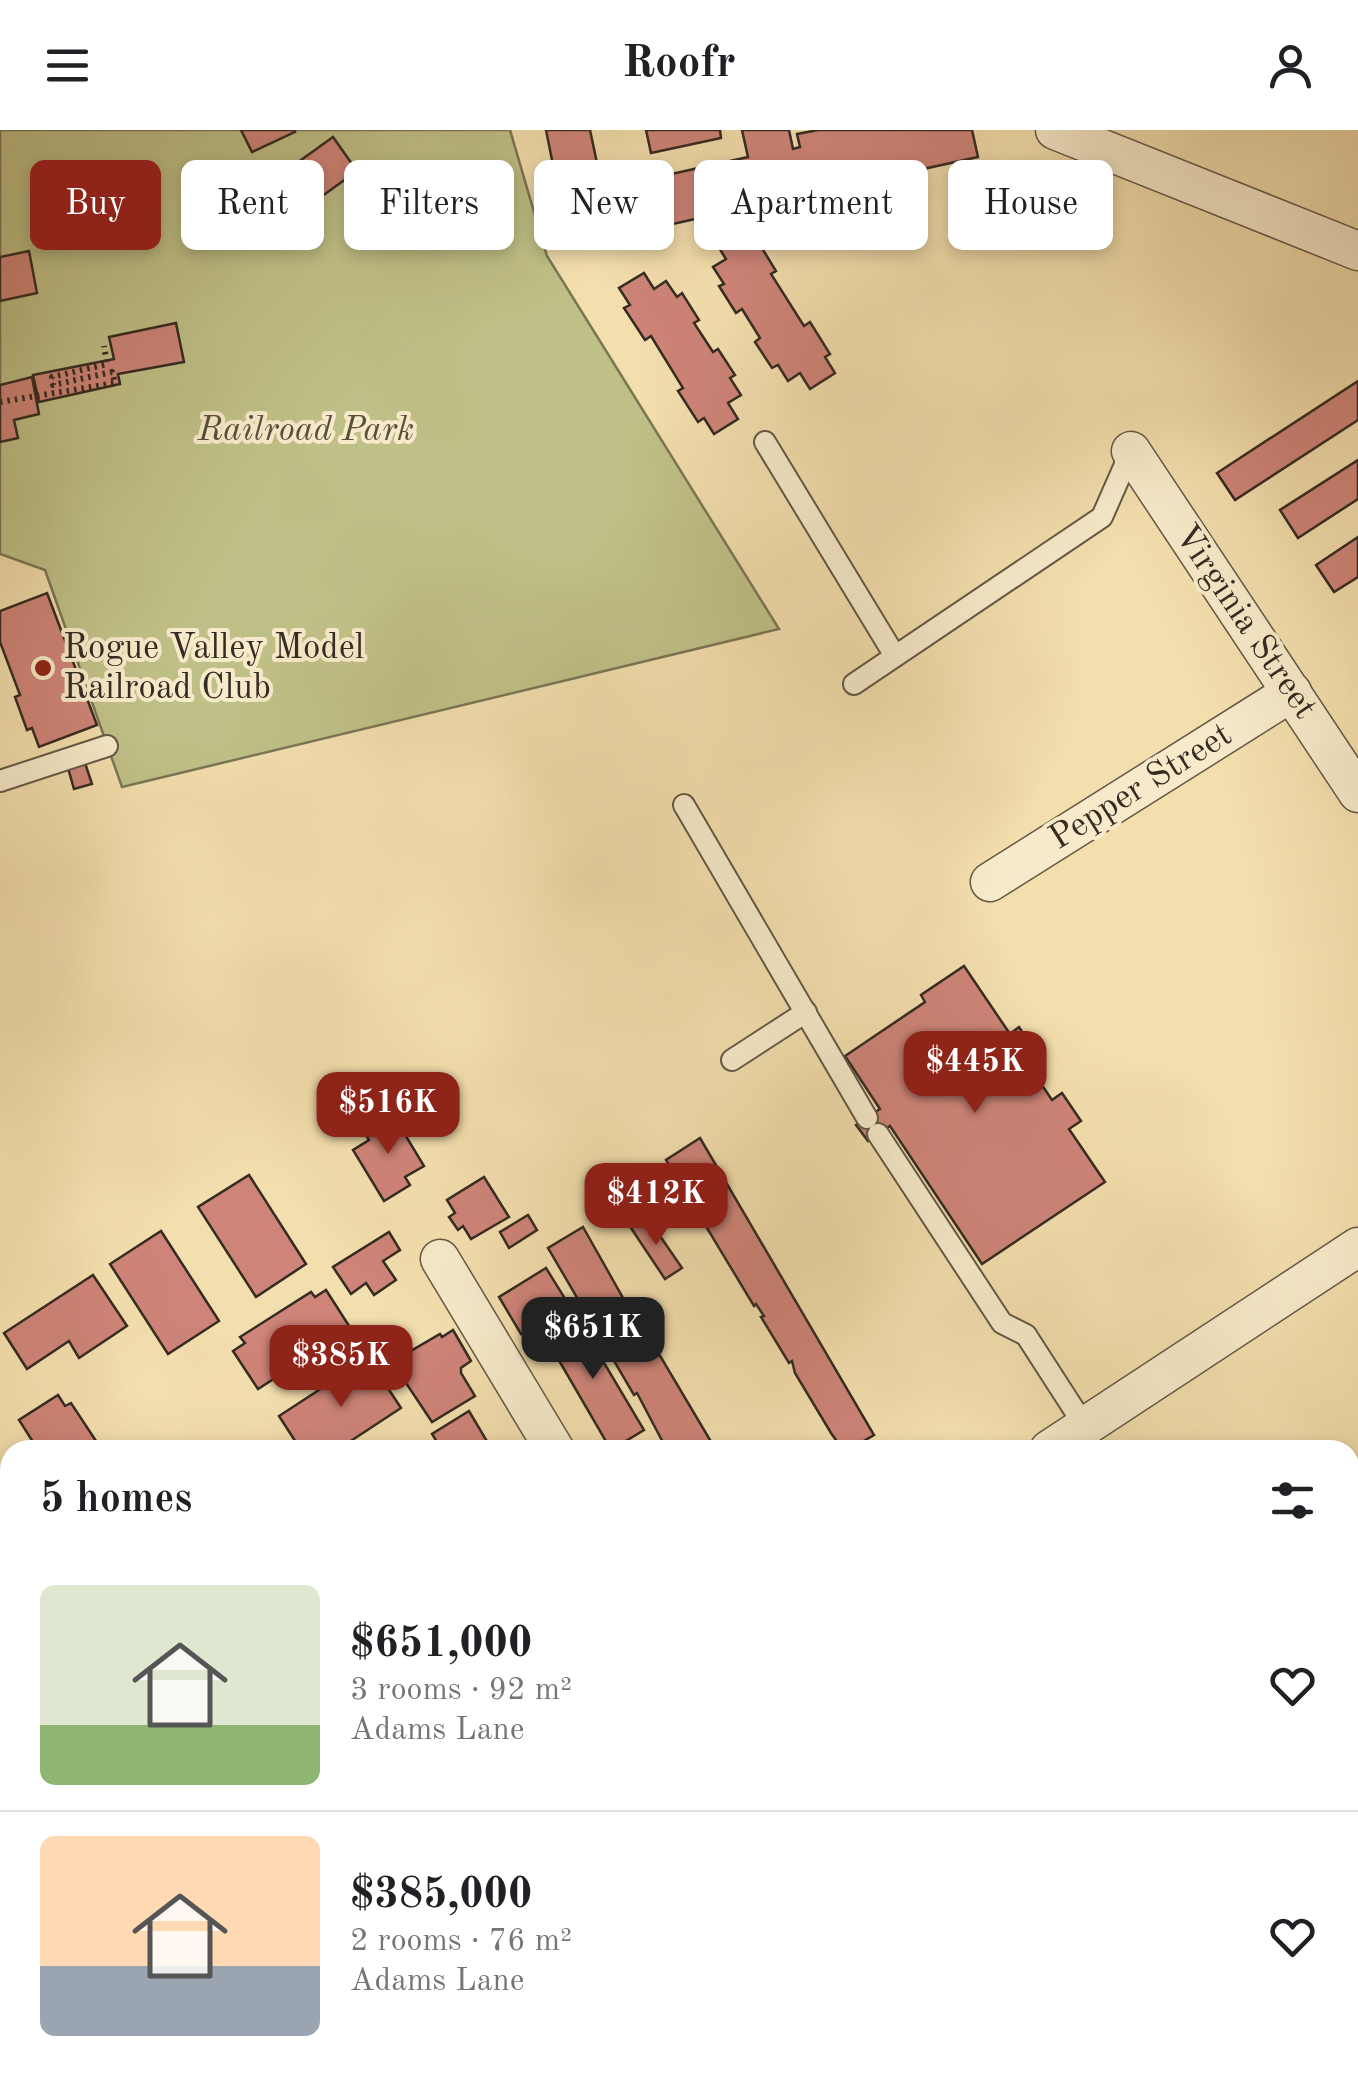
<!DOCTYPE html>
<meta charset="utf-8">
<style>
:root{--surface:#fff;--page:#f6f6f6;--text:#202124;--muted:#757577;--line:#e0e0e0;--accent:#8f2418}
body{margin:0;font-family:"Old Standard TT",serif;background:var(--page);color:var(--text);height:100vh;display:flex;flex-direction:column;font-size:38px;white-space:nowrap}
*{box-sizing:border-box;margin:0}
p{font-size:32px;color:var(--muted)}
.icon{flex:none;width:55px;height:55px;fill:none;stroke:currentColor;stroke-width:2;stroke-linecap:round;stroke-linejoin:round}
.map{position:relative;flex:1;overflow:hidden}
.details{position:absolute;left:0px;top:1310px;width:1360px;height:640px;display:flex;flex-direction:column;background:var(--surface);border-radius:30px 30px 0 0;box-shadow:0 5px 15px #0003}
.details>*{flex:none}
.hud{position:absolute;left:30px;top:30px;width:1300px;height:90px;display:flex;gap:20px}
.price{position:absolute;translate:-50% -85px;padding:0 22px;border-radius:20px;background:var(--accent);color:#fff;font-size:32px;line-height:65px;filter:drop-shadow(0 2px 5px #0008)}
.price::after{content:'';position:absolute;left:50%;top:60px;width:30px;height:22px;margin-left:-15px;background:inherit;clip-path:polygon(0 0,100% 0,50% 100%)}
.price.current{background:#222;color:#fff}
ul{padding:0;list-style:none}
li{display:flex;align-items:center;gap:30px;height:250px;padding:0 40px}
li+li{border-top:2px solid var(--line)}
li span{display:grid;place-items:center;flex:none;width:280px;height:200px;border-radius:15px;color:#555}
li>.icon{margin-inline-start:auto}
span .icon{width:120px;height:120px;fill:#fffc;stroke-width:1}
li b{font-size:42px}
h2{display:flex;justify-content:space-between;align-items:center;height:120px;padding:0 40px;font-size:42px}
.tag{padding:0 35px;border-radius:15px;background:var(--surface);box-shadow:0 5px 15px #0003;font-size:35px;line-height:90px}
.tag.current{background:var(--accent);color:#fff}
header{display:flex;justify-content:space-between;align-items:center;height:130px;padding:0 40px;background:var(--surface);font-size:45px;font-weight:700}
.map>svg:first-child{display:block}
.green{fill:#bfc087;stroke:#7a7654;stroke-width:2.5}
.building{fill:#ce8478;stroke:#342b22;stroke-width:2.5}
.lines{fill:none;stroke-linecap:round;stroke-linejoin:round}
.service-casing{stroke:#645845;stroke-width:24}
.minor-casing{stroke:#645845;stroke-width:41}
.secondary-casing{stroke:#342b22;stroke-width:59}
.path{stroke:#342b22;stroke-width:6;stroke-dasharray:2.5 5;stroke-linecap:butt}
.service{stroke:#f7eaca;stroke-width:20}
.minor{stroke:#f7eaca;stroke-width:38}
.secondary{stroke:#f7eaca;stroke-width:55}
.poi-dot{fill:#8f2418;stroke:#f7eaca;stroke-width:4}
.labels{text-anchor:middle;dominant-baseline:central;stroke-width:8;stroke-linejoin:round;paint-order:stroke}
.park-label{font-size:35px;font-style:italic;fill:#57503b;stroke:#f7eaca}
.street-label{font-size:35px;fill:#342b22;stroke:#f7eaca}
.poi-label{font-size:35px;fill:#342b22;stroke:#f7eaca;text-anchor:start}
</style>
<header><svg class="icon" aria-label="menu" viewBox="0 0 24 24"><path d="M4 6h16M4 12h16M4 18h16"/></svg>Roofr<svg class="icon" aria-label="person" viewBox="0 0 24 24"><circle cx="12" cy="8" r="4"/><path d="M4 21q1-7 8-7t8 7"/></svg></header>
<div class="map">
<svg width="1358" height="1950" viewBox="0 0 1358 1950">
<rect width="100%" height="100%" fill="#f3dead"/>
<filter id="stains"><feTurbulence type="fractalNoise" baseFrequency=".002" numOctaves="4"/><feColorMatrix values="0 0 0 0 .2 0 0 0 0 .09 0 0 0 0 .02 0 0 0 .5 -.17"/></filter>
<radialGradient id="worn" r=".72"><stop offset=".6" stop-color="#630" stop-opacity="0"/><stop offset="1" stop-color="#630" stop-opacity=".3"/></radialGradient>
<path class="green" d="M0,0H510L547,126L779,499L122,657L45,440L0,424Z"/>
<g class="building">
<path d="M241,0H294L295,2L252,22Z"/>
<path d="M546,0H590L597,33L603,32L610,63L604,64L608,83L593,86L597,105L569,111L565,92L558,93L551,57L557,55Z"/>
<path d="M646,0H720L721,8L651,23Z"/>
<path d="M742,0H789L793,19L800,17L797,4L818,0H972L978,27L668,95L658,47L748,27Z"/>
<path d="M333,7L357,41L293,87L269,53Z"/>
<path d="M740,97L751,113L757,110L776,141L771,144L804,196L810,192L830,224L825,227L835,243L810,259L800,243L788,251L778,235L772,238L755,212L760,208L742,179L736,183L719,156L724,154L713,137L726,129L716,113Z"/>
<path d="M29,121L37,163L0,171V127Z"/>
<path d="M644,143L654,159L666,151L677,167L682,163L699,190L694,193L713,222L718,219L735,245L730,248L741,265L728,273L738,289L714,304L704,288L698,292L678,261L683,258L651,206L645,210L624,178L630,175L619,158Z"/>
<path d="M176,193L184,232L118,244L120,254L39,272L33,245L114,229L109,207Z"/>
<path d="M32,247L39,284L14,290L18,308L0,312V255Z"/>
<path d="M1358,251V290L1235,370L1217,343Z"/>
<path d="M1358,330V369L1298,408L1280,380Z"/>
<path d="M1358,407V447L1334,462L1316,435Z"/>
<path d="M47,463L97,595L39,617L32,598L27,600L15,567L20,565L0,512V481Z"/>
<path d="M85,633L92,654L74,659L68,638Z"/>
<path d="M964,836L1010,904L1019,897L1038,926L1027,933L1052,970L1062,963L1081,991L1069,999L1105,1052L982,1134L890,996L868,1011L856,995L880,979L845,926L925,872L921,865Z"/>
<path d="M392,983L424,1036L405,1047L410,1055L384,1071L353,1020L369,1010L364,1002Z"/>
<path d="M700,1008L874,1305L848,1320H843L831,1303L795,1243L792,1231L789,1233L761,1187L764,1186L756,1174L754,1176L666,1030Z"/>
<path d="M249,1045L306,1134L256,1167L198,1077Z"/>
<path d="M484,1047L509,1087L471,1109L463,1096L458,1100L449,1087L455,1083L447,1070Z"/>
<path d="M528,1085L537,1100L509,1118L500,1102Z"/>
<path d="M647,1087L682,1138L665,1149L631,1098Z"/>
<path d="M583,1097L640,1198L643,1197L716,1320H667L637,1263L634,1265L548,1118Z"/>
<path d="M161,1101L219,1191L168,1224L110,1134Z"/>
<path d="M389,1102L400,1120L383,1131L396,1150L374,1165L366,1153L351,1164L333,1137Z"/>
<path d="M546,1138L569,1175L521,1204L499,1167Z"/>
<path d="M93,1145L127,1196L79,1228L69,1211L27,1239L4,1203Z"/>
<path d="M326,1160L351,1199L258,1259L233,1221L245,1213L240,1207L311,1162L315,1167Z"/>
<path d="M575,1184L644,1300L611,1320L543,1203Z"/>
<path d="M453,1200L471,1231L461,1238V1243L475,1266L432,1292L392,1232L440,1204L442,1207Z"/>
<path d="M368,1228L401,1278L337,1320H301L279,1286Z"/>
<path d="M58,1265L65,1276L71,1273L102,1320H38L19,1290Z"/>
<path d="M469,1281L488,1313L477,1320H442L432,1304Z"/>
<path d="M1350,1919H1353L1358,1950H1289L1287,1940H1350Z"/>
<path d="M637,1940H710L712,1950H639Z"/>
<path d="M854,1940H934V1950H853Z"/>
<path d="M951,1940H1128L1127,1950H1035Z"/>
</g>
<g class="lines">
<g class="service-casing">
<g id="service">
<path d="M765,312L895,526"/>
<path d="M854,554L1102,387L1131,321"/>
<path d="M0,651L107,616"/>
<path d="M684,675L867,988"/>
<path d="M732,930L806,882"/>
<path d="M878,1004L1002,1193L1026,1205L1084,1295"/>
</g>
</g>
<g class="minor-casing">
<g id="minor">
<path d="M1055,0L1358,121"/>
<path d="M1131,321L1358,663"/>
<path d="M990,752L1292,562"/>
<path d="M440,1129L555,1320"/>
<path d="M1049,1320L1358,1117"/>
<path d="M0,1842L10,1858"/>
</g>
</g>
<g class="secondary-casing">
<g id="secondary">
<path d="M1350,1566L1358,1568"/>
<path d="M1350,1635L1358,1638"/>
<path d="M58,1950L74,1940"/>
</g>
</g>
<path class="path" d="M0,272L115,253L112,242L53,255L52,247L107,234L104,216"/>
<use href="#service" class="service"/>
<use href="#minor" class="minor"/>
<use href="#secondary" class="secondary"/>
</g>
<circle class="poi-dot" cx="43" cy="538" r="10"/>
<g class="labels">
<g class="park-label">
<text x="306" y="300">Railroad Park</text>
</g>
<g class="street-label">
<text transform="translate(1245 492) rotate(56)">Virginia Street</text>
<text transform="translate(1141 657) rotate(-32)">Pepper Street</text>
</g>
<g class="poi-label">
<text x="63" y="518">Rogue Valley Model<tspan x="63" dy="40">Railroad Club</tspan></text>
</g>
</g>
<rect width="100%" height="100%" filter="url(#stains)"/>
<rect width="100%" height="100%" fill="url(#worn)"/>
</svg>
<b class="price" style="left:975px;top:986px">$445K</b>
<b class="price" style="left:388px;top:1027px">$516K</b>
<b class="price" style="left:656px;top:1118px">$412K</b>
<b class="price current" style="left:593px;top:1252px">$651K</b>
<b class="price" style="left:341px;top:1280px">$385K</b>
<div class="hud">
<a class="tag current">Buy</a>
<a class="tag">Rent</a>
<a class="tag">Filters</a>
<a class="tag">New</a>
<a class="tag">Apartment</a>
<a class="tag">House</a>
</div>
<section class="details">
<h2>5 homes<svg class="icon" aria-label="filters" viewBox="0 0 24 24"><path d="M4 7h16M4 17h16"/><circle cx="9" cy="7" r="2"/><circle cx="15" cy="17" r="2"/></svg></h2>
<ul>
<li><span style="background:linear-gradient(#dfe7d0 70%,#8fb573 0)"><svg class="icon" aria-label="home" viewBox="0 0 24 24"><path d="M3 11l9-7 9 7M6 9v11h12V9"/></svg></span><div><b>$651,000</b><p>3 rooms · 92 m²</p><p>Adams Lane</p></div><svg class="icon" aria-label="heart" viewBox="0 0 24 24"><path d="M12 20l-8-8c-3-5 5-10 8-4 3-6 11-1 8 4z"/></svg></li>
<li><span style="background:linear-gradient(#ffd9b3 65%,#9aa5b1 0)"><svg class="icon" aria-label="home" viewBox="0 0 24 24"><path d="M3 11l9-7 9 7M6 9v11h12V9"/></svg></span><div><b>$385,000</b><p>2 rooms · 76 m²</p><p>Adams Lane</p></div><svg class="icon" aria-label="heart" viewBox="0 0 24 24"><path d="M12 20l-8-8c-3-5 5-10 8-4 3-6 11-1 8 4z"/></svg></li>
</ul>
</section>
</div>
